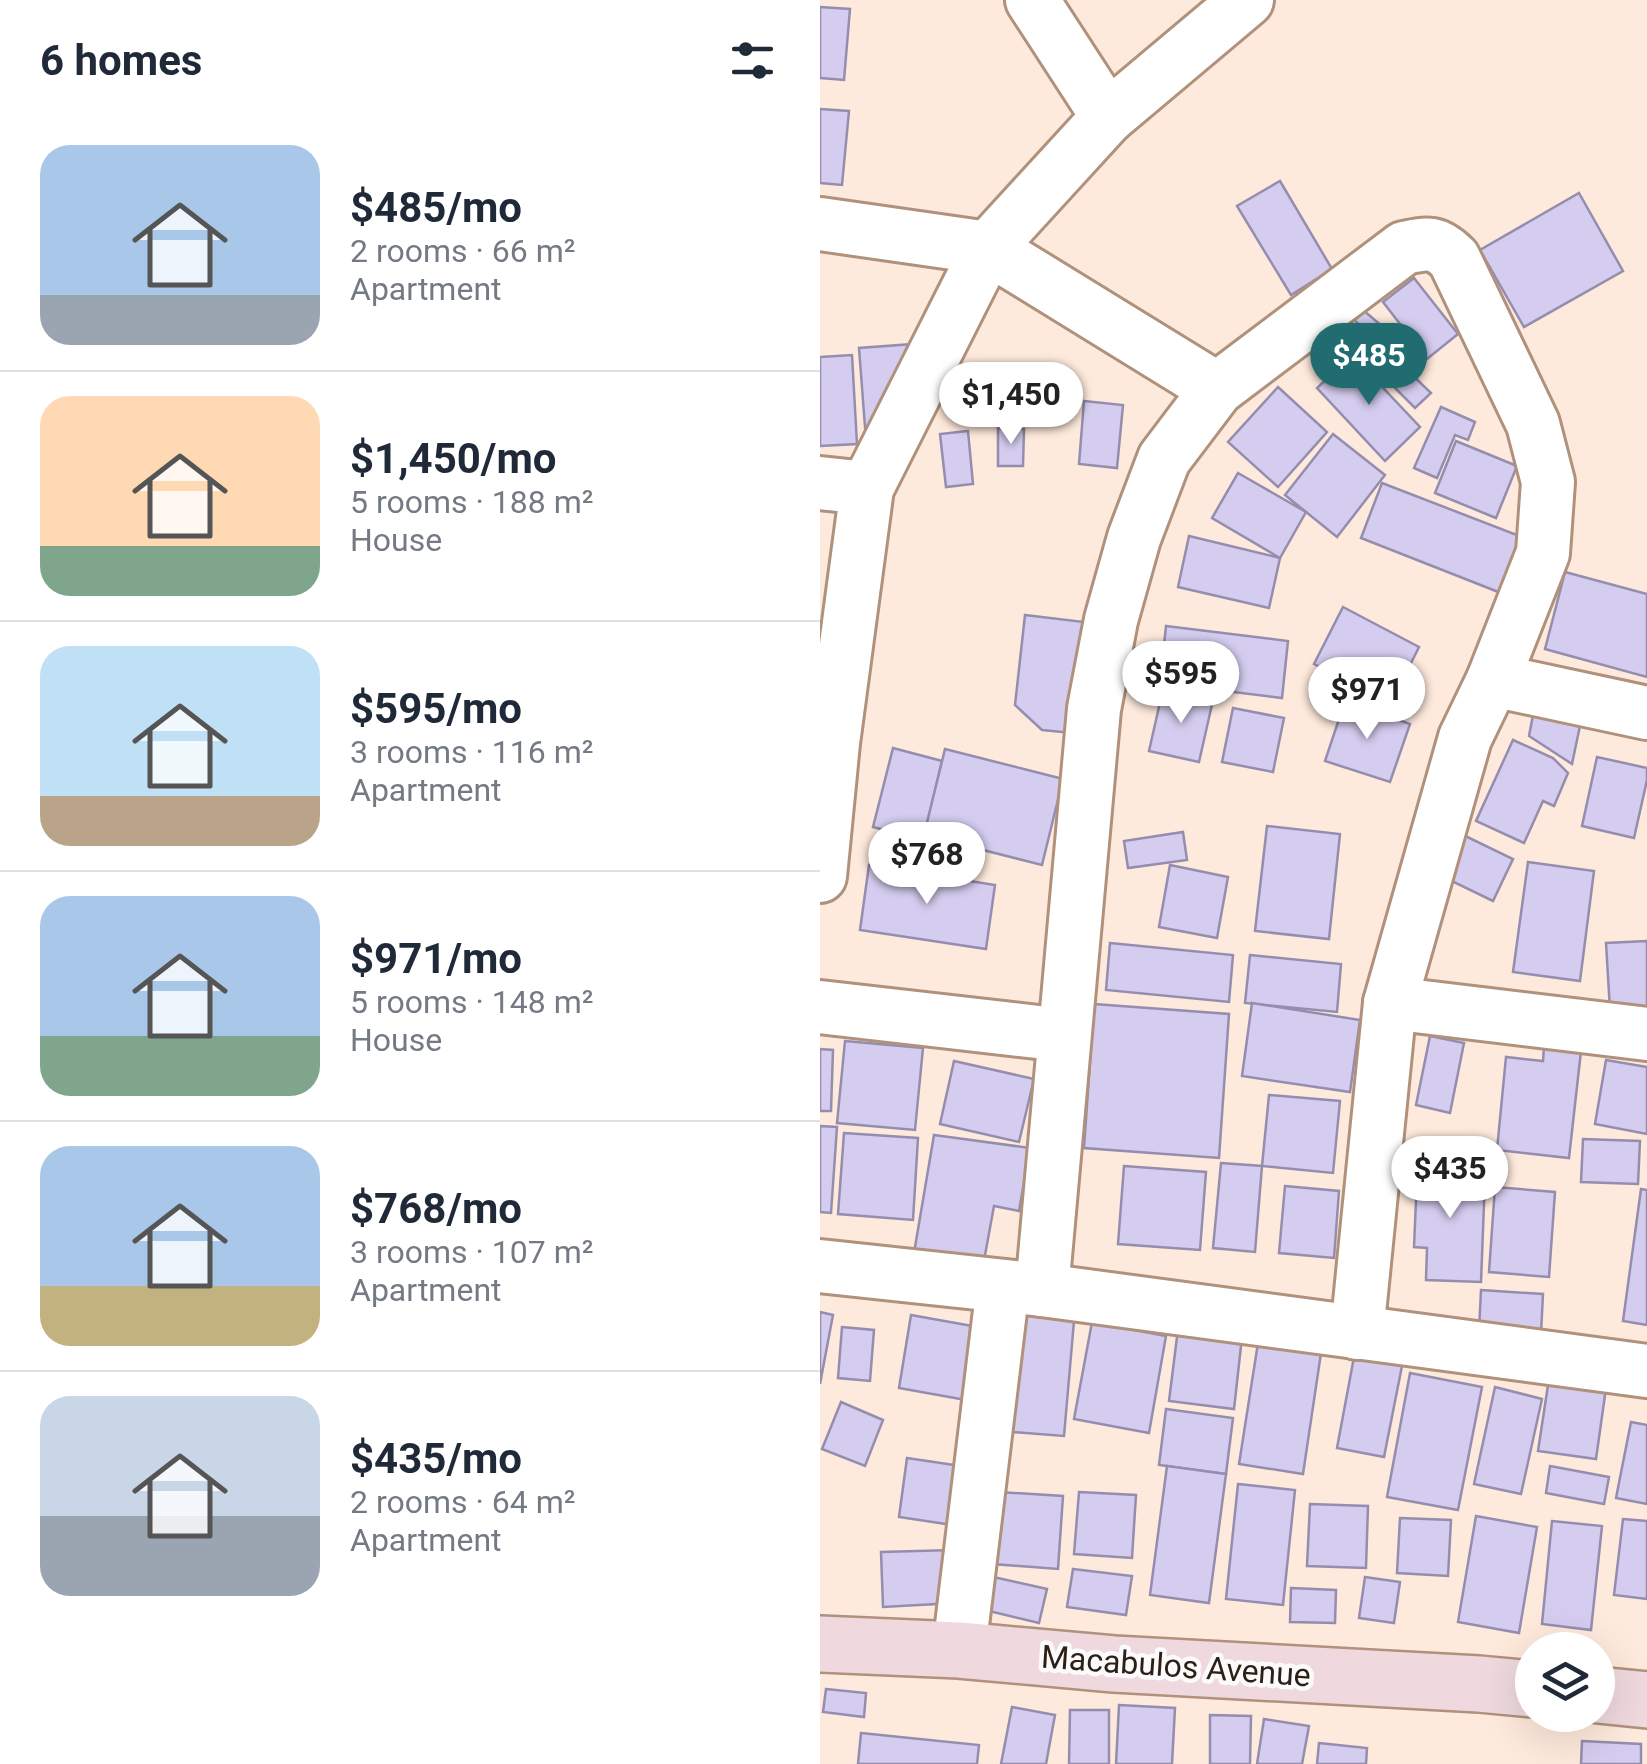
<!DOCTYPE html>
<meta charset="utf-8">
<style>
:root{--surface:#fff;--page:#f6f6f7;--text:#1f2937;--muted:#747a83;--line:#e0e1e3;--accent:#206c71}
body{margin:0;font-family:Roboto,sans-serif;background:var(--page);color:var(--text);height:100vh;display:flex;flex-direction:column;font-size:38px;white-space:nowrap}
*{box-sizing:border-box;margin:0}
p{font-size:32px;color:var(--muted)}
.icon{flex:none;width:55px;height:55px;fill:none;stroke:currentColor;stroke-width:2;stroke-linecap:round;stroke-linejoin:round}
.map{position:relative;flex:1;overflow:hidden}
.drawer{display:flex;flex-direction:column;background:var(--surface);width:820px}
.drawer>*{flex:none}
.fabs{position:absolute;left:695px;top:1632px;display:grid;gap:20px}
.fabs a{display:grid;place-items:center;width:100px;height:100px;border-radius:50%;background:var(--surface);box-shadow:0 10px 40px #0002;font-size:50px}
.price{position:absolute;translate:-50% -85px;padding:0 22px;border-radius:35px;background:#fff;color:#222;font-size:32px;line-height:65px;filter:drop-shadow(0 2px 5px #0008)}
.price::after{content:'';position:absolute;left:50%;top:60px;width:30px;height:22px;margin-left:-15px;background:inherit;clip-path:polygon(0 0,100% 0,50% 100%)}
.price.selected{background:var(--accent);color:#fff}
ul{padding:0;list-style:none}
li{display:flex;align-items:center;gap:30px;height:250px;padding:0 40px}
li+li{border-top:2px solid var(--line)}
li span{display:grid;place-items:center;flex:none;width:280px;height:200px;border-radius:30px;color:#555}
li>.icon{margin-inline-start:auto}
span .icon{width:120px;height:120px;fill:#fffc;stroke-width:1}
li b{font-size:42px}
h2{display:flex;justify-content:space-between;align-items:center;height:120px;padding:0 40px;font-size:42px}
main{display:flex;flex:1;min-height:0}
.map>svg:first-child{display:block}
.building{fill:#d5cdef;stroke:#958dad;stroke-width:2.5}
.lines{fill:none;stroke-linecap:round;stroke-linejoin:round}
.street-casing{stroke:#b0917b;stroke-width:58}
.secondary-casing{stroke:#b0917b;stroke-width:60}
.street{stroke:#fff;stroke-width:52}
.secondary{stroke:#efd9de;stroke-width:55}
.labels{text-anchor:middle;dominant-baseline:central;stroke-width:9;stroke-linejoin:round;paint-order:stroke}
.street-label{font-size:32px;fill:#2b1f16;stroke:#fbfbfb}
</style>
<main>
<section class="drawer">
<h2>6 homes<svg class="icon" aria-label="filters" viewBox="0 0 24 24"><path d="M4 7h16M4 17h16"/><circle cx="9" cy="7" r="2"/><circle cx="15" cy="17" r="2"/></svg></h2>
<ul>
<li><span style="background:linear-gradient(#a9c7e8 75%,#9aa5b1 0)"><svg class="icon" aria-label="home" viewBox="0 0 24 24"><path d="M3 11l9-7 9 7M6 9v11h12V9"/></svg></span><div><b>$485/mo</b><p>2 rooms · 66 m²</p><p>Apartment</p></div></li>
<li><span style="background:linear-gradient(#ffd9b3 75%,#7fa58c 0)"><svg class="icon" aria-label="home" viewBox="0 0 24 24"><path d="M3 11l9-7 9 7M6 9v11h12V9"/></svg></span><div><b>$1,450/mo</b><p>5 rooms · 188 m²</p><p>House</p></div></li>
<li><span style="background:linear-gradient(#bfe0f5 75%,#b9a48a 0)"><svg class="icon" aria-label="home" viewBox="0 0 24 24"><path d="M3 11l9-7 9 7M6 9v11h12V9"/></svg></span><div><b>$595/mo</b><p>3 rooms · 116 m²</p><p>Apartment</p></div></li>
<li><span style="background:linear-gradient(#a9c7e8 70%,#7fa58c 0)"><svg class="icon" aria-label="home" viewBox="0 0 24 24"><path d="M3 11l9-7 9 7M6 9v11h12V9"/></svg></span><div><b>$971/mo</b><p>5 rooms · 148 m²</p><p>House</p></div></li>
<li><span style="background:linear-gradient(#a9c7e8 70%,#c2b280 0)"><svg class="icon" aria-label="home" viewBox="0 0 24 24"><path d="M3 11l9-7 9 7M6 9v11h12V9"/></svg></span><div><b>$768/mo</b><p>3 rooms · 107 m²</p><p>Apartment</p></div></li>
<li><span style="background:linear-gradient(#c9d6e8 60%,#9aa5b1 0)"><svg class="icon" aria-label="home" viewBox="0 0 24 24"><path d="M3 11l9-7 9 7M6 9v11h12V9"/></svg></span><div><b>$435/mo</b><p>2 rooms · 64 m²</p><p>Apartment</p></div></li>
</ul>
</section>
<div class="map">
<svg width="827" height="1764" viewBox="0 0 827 1764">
<rect width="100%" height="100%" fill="#feeadc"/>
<g class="building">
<path d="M0,7L30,9L24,80L0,78Z"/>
<path d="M0,109L29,111L22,185L0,183Z"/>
<path d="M460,181L512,269L471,295L417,206Z"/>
<path d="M759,193L803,271L704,327L660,250Z"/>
<path d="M594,278L638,334L607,359L563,302Z"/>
<path d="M536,304L597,356L588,367L527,314Z"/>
<path d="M520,310L572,365L559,378L507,322Z"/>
<path d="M94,344L46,440L39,348Z"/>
<path d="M32,355L37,444L0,446V357Z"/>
<path d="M532,355L600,427L565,461L497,388Z"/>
<path d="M580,363L611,393L595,408L565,378Z"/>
<path d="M458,387L507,432L458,487L408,442Z"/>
<path d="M264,401L303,405L297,468L259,464Z"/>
<path d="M621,407L655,422L648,440L635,435L617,478L594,468Z"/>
<path d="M178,428L204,429L203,466H178Z"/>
<path d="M148,431L153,484L126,487L120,434Z"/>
<path d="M513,434L565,475L517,537L465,495Z"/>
<path d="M636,441L697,466L676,518L615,493Z"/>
<path d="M418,473L486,512L460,558L392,518Z"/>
<path d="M562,483L702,537L681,593L541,538Z"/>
<path d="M369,536L460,558L449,608L358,587Z"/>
<path d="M745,572L827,594V677L725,649Z"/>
<path d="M523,607L599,647L571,703L494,664Z"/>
<path d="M205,615L264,622L252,733L222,730L195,705Z"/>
<path d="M346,626L468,641L462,698L340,683Z"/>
<path d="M343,689L393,700L379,762L329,751Z"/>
<path d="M525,701L590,724L570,782L505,761Z"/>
<path d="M413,708L464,718L453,772L402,762Z"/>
<path d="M714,710L761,721L752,764L709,736Z"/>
<path d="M693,740L733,758L748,773L734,806L723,801L704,843L656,821Z"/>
<path d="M73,748L122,761L103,840L53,827Z"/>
<path d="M125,749L243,779L222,865L104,835Z"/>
<path d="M777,757L827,768V780L814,838L762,826Z"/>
<path d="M447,826L520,834L509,939L435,931Z"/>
<path d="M635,831L693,859L673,901L615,873Z"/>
<path d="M363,832L367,860L308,868L304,841Z"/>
<path d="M708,862L774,871L760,981L693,972Z"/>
<path d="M49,865L175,885L166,949L40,930Z"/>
<path d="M350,865L408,877L397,938L339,927Z"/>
<path d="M827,941V1008L790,1010L786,943Z"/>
<path d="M290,943L413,955L409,1002L286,990Z"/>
<path d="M430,955L521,964L517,1012L425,1003Z"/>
<path d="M432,1003L540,1020L530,1092L422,1076Z"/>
<path d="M274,1004L409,1014L399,1158L264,1148Z"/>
<path d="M610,1036L644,1043L630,1113L596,1105Z"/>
<path d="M25,1041L103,1048L95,1130L17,1123Z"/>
<path d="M724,1047L761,1051L749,1158L677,1150L686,1057L723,1061Z"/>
<path d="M0,1049L13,1050L11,1111H0Z"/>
<path d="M786,1060L827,1067V1134L775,1124Z"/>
<path d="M134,1061L214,1079L199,1142L120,1124Z"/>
<path d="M449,1095L520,1101L513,1173L442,1166Z"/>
<path d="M0,1126L17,1127L11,1213L0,1212Z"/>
<path d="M24,1133L98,1138L93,1220L18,1214Z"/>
<path d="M114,1135L210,1148L199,1211L174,1206L163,1266L94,1253Z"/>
<path d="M763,1139L820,1141L818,1184L761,1182Z"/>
<path d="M598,1153L665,1178L661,1282L606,1280L607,1248L594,1247Z"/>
<path d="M401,1163L442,1166L435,1252L393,1248Z"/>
<path d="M304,1166L386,1172L380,1250L298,1244Z"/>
<path d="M465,1186L519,1191L514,1258L459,1253Z"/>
<path d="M675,1187L735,1192L729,1277L669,1272Z"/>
<path d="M821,1189L827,1190V1325L803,1321Z"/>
<path d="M661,1290L723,1294L721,1334L659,1330Z"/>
<path d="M0,1312L13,1315L0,1384Z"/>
<path d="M91,1315L158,1327L146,1400L79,1388Z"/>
<path d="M202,1315L254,1321L244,1436L192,1432Z"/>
<path d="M359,1321L423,1328L414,1409L349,1401Z"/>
<path d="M272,1322L346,1336L329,1433L254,1419Z"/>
<path d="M22,1327L54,1330L50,1381L18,1378Z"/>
<path d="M438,1343L501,1353L483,1474L419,1464Z"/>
<path d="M534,1357L582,1366L564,1457L517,1448Z"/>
<path d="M730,1372L787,1381L776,1459L718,1451Z"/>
<path d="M590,1373L662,1387L638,1510L567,1497Z"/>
<path d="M675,1387L722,1399L701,1494L654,1484Z"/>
<path d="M21,1402L63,1420L45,1466L2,1449Z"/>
<path d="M346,1409L413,1418L406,1474L339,1465Z"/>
<path d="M811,1422L827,1425V1504L796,1498Z"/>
<path d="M87,1458L148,1467L139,1526L79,1517Z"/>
<path d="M347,1466L406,1474L389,1603L330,1595Z"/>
<path d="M730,1466L789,1477L784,1504L726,1493Z"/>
<path d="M418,1484L475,1490L463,1605L406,1599Z"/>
<path d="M179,1492L243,1496L238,1569L173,1564Z"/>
<path d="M259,1492L316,1495L312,1558L254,1554Z"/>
<path d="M490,1504L548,1506L546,1568L487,1566Z"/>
<path d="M656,1516L717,1527L699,1633L638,1622Z"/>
<path d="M580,1518L631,1520L628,1576L577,1573Z"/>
<path d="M803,1519L827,1521V1599L794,1595Z"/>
<path d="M732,1521L782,1526L771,1630L722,1624Z"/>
<path d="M133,1550L135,1603L63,1607L61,1552Z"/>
<path d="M253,1569L312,1576L306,1615L247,1607Z"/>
<path d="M169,1576L227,1589L219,1623L161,1609Z"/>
<path d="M545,1577L580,1582L574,1623L539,1618Z"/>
<path d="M471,1588L516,1590L515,1623L470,1622Z"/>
<path d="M6,1689L46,1693L44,1717L3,1712Z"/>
<path d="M299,1705L355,1708L352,1764H296Z"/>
<path d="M192,1707L235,1715L226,1764H181Z"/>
<path d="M250,1710H289V1764H249Z"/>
<path d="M390,1715L431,1716L430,1764H390Z"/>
<path d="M444,1719L489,1726L482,1764H437Z"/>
<path d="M41,1733L159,1745L157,1764H38Z"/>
<path d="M762,1741L821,1744V1764H761Z"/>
<path d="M499,1743L547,1748L546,1764H497Z"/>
</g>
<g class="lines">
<g class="street-casing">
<g id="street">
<path d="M212,0L288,117"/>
<path d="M0,224L168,248L397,389"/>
<path d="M0,483L47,488"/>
<path d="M673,680L827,713"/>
<path d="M0,876L13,743L47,488L168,248L288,117L427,0"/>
<path d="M570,1003L827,1034"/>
<path d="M0,1007L244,1035"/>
<path d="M0,1266L222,1290L827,1371"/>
<path d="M222,1290L274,709L291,620L314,538L344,459L397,389L584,248C608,243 616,241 634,259L713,424L728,482L723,553L673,680L645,738L570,1003L537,1333"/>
<path d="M139,1650L183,1286"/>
</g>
</g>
<g class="secondary-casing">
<g id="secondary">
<path d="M0,1644L139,1650L294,1664L659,1684L712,1689"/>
<path d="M778,1695L827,1700"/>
</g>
</g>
<use href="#street" class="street"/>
<use href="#secondary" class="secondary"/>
</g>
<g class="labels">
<g class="street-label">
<text transform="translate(356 1666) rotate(4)">Macabulos Avenue</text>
</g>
</g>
</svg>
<div class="fabs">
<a><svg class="icon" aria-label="layers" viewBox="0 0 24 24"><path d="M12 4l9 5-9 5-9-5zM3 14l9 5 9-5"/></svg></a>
</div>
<b class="price selected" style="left:549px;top:408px">$485</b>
<b class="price" style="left:191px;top:447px">$1,450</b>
<b class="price" style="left:361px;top:726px">$595</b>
<b class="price" style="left:547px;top:742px">$971</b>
<b class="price" style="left:107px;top:907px">$768</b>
<b class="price" style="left:630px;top:1221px">$435</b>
</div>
</main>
